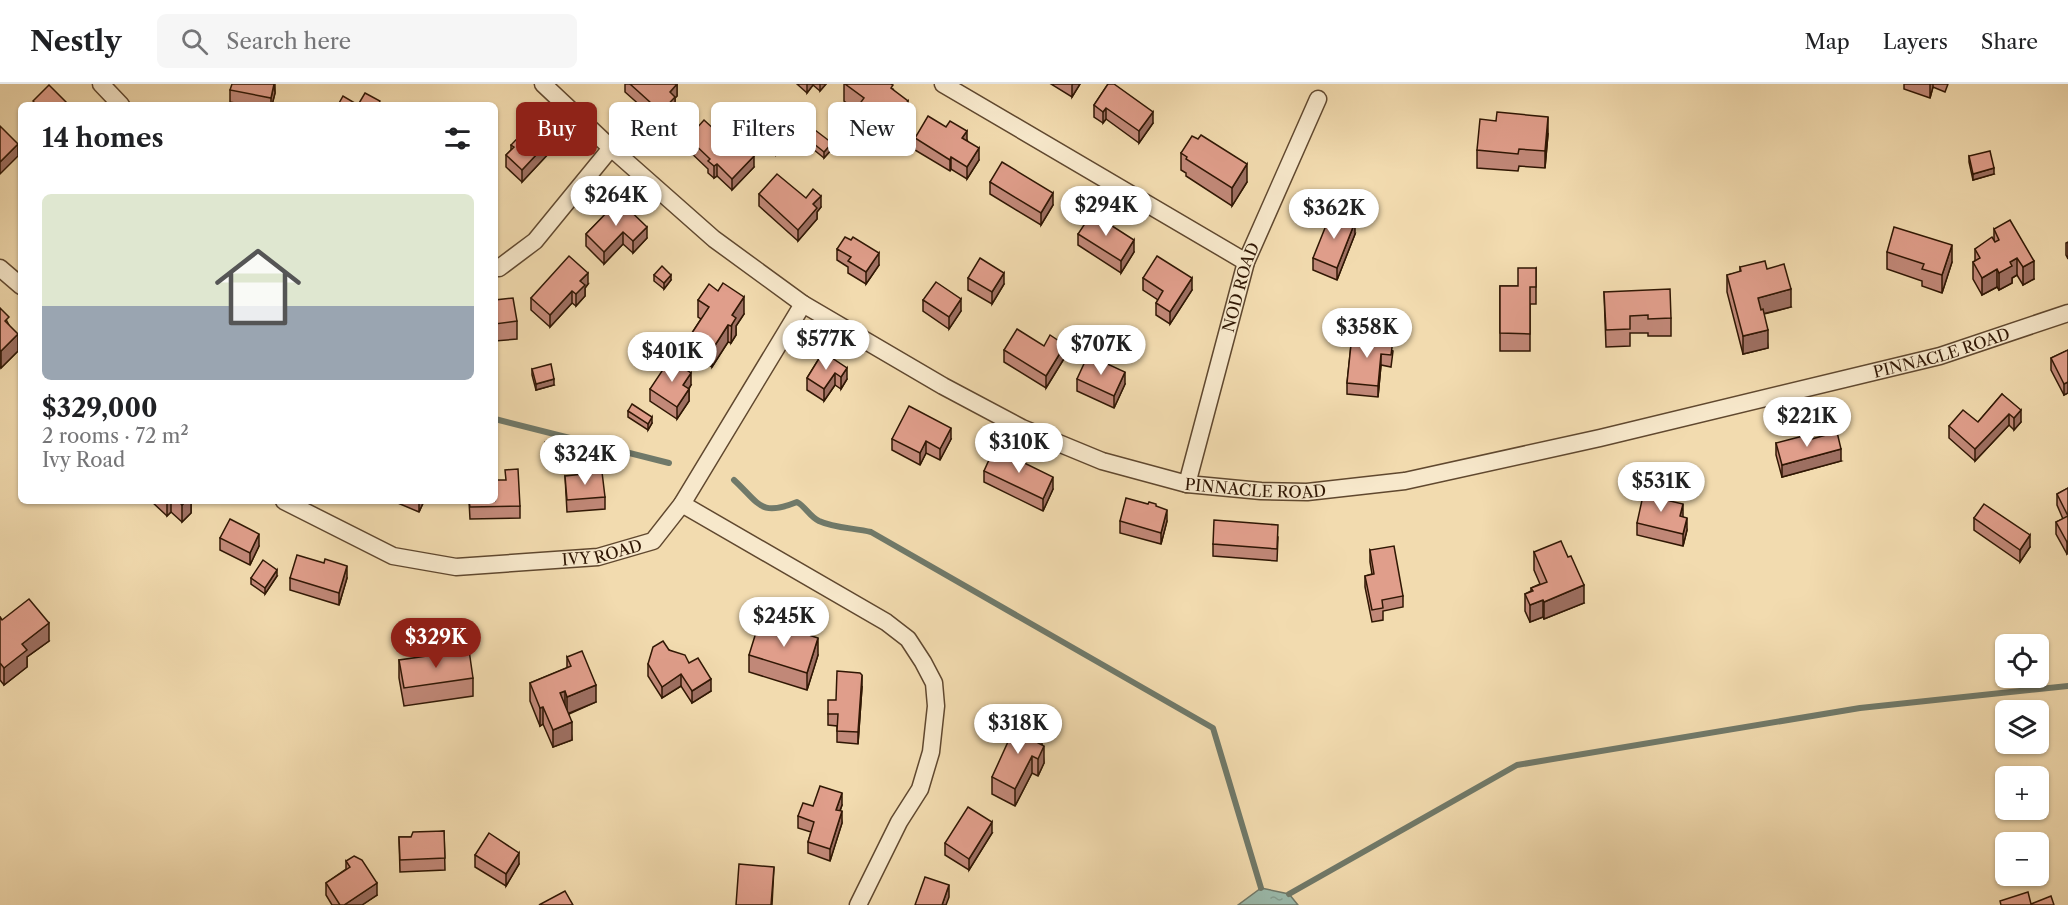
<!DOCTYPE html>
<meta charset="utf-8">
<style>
:root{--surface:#fff;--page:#f6f6f6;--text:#202124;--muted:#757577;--line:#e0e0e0;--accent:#8f2418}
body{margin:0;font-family:"Libre Caslon Text",serif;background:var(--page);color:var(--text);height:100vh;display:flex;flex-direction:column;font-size:22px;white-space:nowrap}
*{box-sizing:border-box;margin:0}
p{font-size:20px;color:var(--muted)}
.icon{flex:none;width:33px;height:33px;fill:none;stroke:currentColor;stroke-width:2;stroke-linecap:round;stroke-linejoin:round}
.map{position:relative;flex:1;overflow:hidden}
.details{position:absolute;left:18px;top:18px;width:480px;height:402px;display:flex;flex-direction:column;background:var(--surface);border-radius:9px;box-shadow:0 2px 4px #0004}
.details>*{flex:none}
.hud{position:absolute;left:516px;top:18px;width:570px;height:54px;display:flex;gap:12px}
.fabs{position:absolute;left:1995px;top:550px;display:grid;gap:12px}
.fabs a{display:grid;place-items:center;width:54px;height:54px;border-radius:9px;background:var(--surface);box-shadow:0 2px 4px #0004;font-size:30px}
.price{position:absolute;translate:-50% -51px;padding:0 14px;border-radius:21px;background:#fff;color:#222;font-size:20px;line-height:39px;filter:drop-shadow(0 2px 3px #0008)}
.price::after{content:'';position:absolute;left:50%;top:36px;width:18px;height:14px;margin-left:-9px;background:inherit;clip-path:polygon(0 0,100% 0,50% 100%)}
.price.selected{background:var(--accent);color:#fff}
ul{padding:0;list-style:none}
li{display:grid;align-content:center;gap:12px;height:318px;padding:0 24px}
li span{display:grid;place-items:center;height:186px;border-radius:9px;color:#555}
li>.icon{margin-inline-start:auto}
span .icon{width:108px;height:108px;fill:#fffc;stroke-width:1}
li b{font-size:26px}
h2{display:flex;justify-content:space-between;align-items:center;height:72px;padding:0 24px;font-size:26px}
.chip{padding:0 21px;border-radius:9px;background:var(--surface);box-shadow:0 2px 4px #0004;font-size:21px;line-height:54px}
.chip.selected{background:var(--accent);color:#fff}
header{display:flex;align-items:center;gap:36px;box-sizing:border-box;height:84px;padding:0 30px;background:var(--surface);border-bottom:2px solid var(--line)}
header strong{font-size:28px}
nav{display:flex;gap:33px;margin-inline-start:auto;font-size:21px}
.search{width:420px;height:54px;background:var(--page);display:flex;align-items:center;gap:15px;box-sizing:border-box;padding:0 21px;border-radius:9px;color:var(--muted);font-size:22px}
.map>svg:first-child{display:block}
.water{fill:url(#water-ripples);stroke:#707969;stroke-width:1.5}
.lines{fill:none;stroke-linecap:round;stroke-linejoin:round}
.stream{stroke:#707969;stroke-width:6}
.minor-casing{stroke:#60482f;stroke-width:19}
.minor{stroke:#f7e8cb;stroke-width:16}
.wall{fill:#c18878;stroke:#301704;stroke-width:1.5}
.shaded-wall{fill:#9d6f61;stroke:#301704;stroke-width:1.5}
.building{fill:#e09e8b;stroke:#301704;stroke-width:1.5}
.labels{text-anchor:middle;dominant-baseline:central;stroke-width:4.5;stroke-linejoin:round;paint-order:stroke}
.street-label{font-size:16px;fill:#301704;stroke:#f7e8cb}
</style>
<header>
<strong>Nestly</strong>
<div class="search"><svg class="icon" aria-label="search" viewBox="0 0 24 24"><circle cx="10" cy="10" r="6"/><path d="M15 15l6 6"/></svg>Search here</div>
<nav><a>Map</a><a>Layers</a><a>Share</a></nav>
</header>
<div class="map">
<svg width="2068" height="821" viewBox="0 0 2068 821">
<defs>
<pattern id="water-ripples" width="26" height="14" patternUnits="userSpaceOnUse" patternTransform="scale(1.5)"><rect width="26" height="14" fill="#9bbbad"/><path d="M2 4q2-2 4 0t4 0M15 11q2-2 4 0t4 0" fill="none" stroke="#86a093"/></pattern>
</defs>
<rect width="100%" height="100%" fill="#f2dbaf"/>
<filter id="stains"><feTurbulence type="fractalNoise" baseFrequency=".00333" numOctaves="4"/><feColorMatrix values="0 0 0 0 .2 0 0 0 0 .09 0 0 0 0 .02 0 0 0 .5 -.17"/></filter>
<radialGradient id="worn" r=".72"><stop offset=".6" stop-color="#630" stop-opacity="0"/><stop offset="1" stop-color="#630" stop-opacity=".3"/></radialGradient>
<path class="water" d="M1261,804L1289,810L1298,821H1238Z"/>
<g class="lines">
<g class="stream">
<path d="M495,335L669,379"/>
<path d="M734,396C760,420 760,433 797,418C806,423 809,432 819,437C834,444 855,444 871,448L1213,644L1261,804"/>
<path d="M1289,810L1517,681L1860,624L2068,602"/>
</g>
<g class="minor-casing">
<g id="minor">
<path d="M101,0L121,21"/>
<path id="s1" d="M543,0L611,64L714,155L803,220L943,302L1022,344L1102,377L1187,400L1261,407L1307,408L1405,397L1600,354L1940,272L2068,229"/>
<path d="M943,0L1246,178"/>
<path d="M0,184L21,202"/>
<path d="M495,184H499L535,157L611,64"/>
<path id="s2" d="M1187,400L1246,178L1318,15"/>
<path id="s3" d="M284,417L393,472L456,483L598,473L653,457L682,420L803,220"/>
<path d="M682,420L886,538L908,555L923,578L934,599L936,622L931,668L920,705L899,738L858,821"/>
</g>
</g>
<use href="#minor" class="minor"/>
</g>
<g class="wall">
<path d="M275,0V9L272,21H245L230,18V6Z"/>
<path d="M625,0H677V12L675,14V24L661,40L625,8Z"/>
<path d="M797,0H826L820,7L813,1L807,9Z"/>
<path d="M844,0L893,5L908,34L894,52L881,42L872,54L856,42V26L844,17Z"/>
<path d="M1051,0H1080L1072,13Z"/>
<path d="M1108,0L1153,39L1139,59L1106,35L1103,39L1094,33V21Z"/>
<path d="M1904,0H1948L1945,8L1933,3L1930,14L1904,5Z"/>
<path d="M759,44L790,56L776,71L759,56Z"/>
<path d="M1548,50L1545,84L1519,82L1518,87L1477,84V66Z"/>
<path d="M688,54L754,83L732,106L717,92L714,94L708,89V85L688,66Z"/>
<path d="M915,54L967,56L979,76L967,95L951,85L950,87L915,66Z"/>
<path d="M808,55L832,65L824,74L808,61Z"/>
<path d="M511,61L551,67L522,98L506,83V71L511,66Z"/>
<path d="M1181,69L1247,98L1232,122L1186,92V89L1181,86Z"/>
<path d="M1969,72L1994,90L1973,96L1969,78Z"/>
<path d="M990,98L1053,121L1041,141L990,110Z"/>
<path d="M759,110L806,114L821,123L817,128V135L798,157L759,122Z"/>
<path d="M619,116L647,154L633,169L623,160L604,180L586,162V150Z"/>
<path d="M1994,145L2034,195L2023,201L2017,191L2012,194V199L1999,206L1997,203L1982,211L1973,195V178L1975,177V165L1994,156Z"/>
<path d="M1078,150L1134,168L1121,189L1078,161Z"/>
<path d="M1355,150L1337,196L1313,186V174Z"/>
<path d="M2068,158V175L2066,171V159Z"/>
<path d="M837,165L879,181L866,200L848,189V183L837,176Z"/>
<path d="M1887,168L1952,178L1942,209L1922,202V197L1887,185Z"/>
<path d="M1740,183L1791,223L1764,230L1768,264L1743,270L1727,208V191L1740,188Z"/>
<path d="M1536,184V220H1530V267H1500V202H1518Z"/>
<path d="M654,191L671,196L664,205L654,197Z"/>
<path d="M968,194L1004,200L992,220L968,206Z"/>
<path d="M1143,194L1192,206L1170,240L1156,231V219L1158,216L1143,206Z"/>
<path d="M588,200L585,204V212L576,222L572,219L550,243L531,226V214Z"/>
<path d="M1604,208L1671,234V252H1648V249H1630V262L1606,263Z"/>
<path d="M495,216L517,237V255L495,257Z"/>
<path d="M698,216L744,230L736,242V251L731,259L728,258L712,283L690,269V252L701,235L698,233Z"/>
<path d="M923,216L961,227L949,245L923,227Z"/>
<path d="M0,224L9,241L18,267L1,284L0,283Z"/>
<path d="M1352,251L1393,267L1391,283L1381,281L1378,313L1347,310V299Z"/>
<path d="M1044,262L1065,273L1046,304L1004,278V266Z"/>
<path d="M2068,266V309L2064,311L2051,286V274Z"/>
<path d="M823,268L847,295L841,305L835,301L824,317L807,306V294Z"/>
<path d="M532,285L554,301L536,306L532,291Z"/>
<path d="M1077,295L1125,300L1114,324L1077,307Z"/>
<path d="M691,301L689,305V317L677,335L650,317V305Z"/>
<path d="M2002,310L2021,338L2014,346L2009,341L1975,377L1949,354V342L1978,338Z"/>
<path d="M628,327L652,339L648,346L628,333Z"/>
<path d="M892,355H951L940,376L926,369L920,381L892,366Z"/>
<path d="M1776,359L1841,377L1782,393L1776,371Z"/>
<path d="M554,365L552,375L544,373V367Z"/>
<path d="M1008,374L1053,405L1043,427L984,398V387Z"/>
<path d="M565,392L605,413V425L567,428Z"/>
<path d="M2068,404V469L2067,470L2056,450V438L2063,435L2057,421V410Z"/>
<path d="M151,417H191V429L182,438L171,428L167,432Z"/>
<path d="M393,417H424L419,428Z"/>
<path d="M469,417L520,422V434L470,435Z"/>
<path d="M1671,417L1683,433L1687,446L1683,462L1637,451V439Z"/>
<path d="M1148,420L1156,422L1167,437L1161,460L1120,449V437Z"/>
<path d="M1974,434L2030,463L2020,478L1974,446Z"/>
<path d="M1278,453L1277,477L1213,472V460Z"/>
<path d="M220,454L259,462L250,481L220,466Z"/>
<path d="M1370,466L1403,512V523L1383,527V536L1372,538L1365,503V492L1372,490L1370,478Z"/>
<path d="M1534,468L1584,519L1544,535L1543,533L1530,538L1525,527V510L1531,507V504L1540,500L1534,486Z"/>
<path d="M277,492L265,510L251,500V494Z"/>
<path d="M290,494H347L339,521L290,506Z"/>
<path d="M0,533L2,536L49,557L27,573V583L4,601L0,596Z"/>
<path d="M669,566L689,579L711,607L692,619L681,602L662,614L648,592V580Z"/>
<path d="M749,571H818L807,606L749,588Z"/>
<path d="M567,573L596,618L569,630L572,656L553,663L543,640L540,642L530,617V599L567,584Z"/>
<path d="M399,576L473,594V612L404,622L399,594Z"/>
<path d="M862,603L858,660L837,658V642L828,641V630L836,616Z"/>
<path d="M1042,661L1044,679L1038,692L1032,689L1015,722L992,710V693Z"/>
<path d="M842,721L840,727L842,739L830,777L808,769V758L811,748L798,744V732L813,722Z"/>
<path d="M444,747L445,786L400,788L399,753H411Z"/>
<path d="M992,749L969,786L945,771V759Z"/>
<path d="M475,771L519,780L506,802L475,783Z"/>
<path d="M346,777L377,811L362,821H332L326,811V799L346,785Z"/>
</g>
<g class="shaded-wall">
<path d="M274,0L275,9L272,21H271V14Z"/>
<path d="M677,0V12L675,14V24L661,40V28L670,8Z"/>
<path d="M807,0H813V1L807,9Z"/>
<path d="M820,0H826L820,7Z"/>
<path d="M1073,0H1080L1072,13V1Z"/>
<path d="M1930,0H1933V3L1930,14Z"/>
<path d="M908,17V34L894,52V35Z"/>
<path d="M1106,24V35L1103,39V28Z"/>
<path d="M881,25V42L872,54V37Z"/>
<path d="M1153,28V39L1139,59V47Z"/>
<path d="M1548,33V50L1545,84V67Z"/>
<path d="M790,44V56L776,71V60Z"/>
<path d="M967,47V59L962,54Z"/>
<path d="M551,55V67L522,98V86Z"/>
<path d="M832,59V65L824,74V68Z"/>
<path d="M18,60V72L0,90V78Z"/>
<path d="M979,64V76L967,95V83Z"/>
<path d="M754,72V83L732,106V95Z"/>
<path d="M951,73V85L950,87V76Z"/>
<path d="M717,80V92L714,94V82Z"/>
<path d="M1247,80V98L1232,122V104Z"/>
<path d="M1994,84V90L1973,96V90Z"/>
<path d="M1053,109V121L1041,141V129Z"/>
<path d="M821,112V123L817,128V135L798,157V146L813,120Z"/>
<path d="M1355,138V150L1337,196V184Z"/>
<path d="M647,143V154L633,169V157Z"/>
<path d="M623,148V160L604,180V168Z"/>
<path d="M1134,156V168L1121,189V177Z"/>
<path d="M1952,161V178L1942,209V191Z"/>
<path d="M879,169V181L866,200V188Z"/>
<path d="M2017,174V191L2012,194V199L1999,206V189L2010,178Z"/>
<path d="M2034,177V195L2023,201V183Z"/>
<path d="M1997,185V203L1982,211V194Z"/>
<path d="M588,189V200L585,204V212L576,222V210L580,197Z"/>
<path d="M1004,189V200L992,220V208Z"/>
<path d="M671,191V196L664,205V199Z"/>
<path d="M1192,194V206L1170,240V228Z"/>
<path d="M1791,205V223L1758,231V214Z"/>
<path d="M572,207V219L550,243V231Z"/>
<path d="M744,213V230L736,242V251L731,259L732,231Z"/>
<path d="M961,215V227L949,245V233Z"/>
<path d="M728,241V258L712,283V266Z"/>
<path d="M1768,246V264L1743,270V252Z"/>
<path d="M18,250V267L1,284V267Z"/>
<path d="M1065,261V273L1046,304V292Z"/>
<path d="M1381,270V281L1378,313V302Z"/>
<path d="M847,284V295L841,305V293Z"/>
<path d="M1125,288V300L1114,324V312Z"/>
<path d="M691,289V301L683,313V301Z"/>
<path d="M835,289V301L824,317V305Z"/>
<path d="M554,295V301L536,306V300Z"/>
<path d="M2068,298V309L2064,311V300Z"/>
<path d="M689,305V317L677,335V323Z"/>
<path d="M2021,326V338L2014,346V334Z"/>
<path d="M2009,330V341L1975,377V365Z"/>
<path d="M652,333V339L648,346V340Z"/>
<path d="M951,344V355L940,376V365Z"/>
<path d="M926,357V369L920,381V369Z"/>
<path d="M1841,365V377L1782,393V381Z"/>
<path d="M1053,393V405L1043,427V415Z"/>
<path d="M167,417H171V428L167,432Z"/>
<path d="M186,417H191V429L182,438V421Z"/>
<path d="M419,417H424L419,428Z"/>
<path d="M1683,420V432L1680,444V432Z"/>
<path d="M1167,426V437L1161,460V449Z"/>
<path d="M1687,434V446L1683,462V450Z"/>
<path d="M259,450V462L250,481V469Z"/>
<path d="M2030,451V463L2020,478V466Z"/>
<path d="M2068,457V469L2067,470V458Z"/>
<path d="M347,482V494L339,521V509Z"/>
<path d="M277,486V492L265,510V504Z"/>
<path d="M1584,501V519L1544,535V518Z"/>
<path d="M1543,516V533L1530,538V521Z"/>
<path d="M49,539V557L27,573V583L4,601V584L22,560Z"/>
<path d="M818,554V571L807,606V589Z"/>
<path d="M681,590V602L662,614V603Z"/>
<path d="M862,591V603L858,660V648Z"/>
<path d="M711,595V607L692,619V607Z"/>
<path d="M596,601V618L567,630V613Z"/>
<path d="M565,607V624L560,609Z"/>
<path d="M543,623V640L540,642V624Z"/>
<path d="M572,638V656L553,663V646Z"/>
<path d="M1042,650V666L1044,662V679L1038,692V659Z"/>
<path d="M1032,672V689L1015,722V705Z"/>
<path d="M842,709V721L836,737V726Z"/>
<path d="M842,727V739L830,777V765Z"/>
<path d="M992,738V749L969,786V775Z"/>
<path d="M519,769V780L506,802V790Z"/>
<path d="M774,783L772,821H771Z"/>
<path d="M377,799V811L362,821H344Z"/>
<path d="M949,801V813L946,821H942Z"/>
</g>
<g class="building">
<path d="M232,0H274L271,14L230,6Z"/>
<path d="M630,0H677L670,8L675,13L661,28Z"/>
<path d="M845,0H891L893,1L891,4L908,17L894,35L881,25L872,37L856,25L864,14Z"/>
<path d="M1108,0H1114L1153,28L1139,47L1106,24L1103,28L1094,21Z"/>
<path d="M49,1L69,21H37L33,17Z"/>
<path d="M365,9L380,17L378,21H338L343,12L358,21Z"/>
<path d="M1497,28L1548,33L1545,67L1519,65L1518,70L1477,66L1480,35L1496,37Z"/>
<path d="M773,29L790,44L776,60L759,44Z"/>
<path d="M928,32L946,43L950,37L967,47L962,54L979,64L967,83L951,73L950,76L915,54Z"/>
<path d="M704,36L730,60L731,59L735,63L740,59L754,72L732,95L717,80L714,82L708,77L710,75L688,54Z"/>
<path d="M533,38L551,55L522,86L506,71L514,63L511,61Z"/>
<path d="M0,42L18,60L0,78Z"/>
<path d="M815,46L832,59L824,68L808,55Z"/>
<path d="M1201,51L1247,80L1232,104L1186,75L1187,73L1181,69L1192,52L1198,55Z"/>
<path d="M1990,67L1994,84L1973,90L1969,72Z"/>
<path d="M1002,78L1053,109L1041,129L990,98Z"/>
<path d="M777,90L806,114L813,105L821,112L813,120L817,124L798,146L759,110Z"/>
<path d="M619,116L647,143L633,157L623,148L604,168L586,150Z"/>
<path d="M1092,129L1134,156L1121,177L1078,150Z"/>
<path d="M1331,129L1355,138L1337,184L1313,174Z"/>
<path d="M2010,136L2034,177L2023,183L2017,174L2010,178L2012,182L1999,189L1997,185L1982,194L1973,178L1980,174L1975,165L1992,153L1995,158L1999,156L1994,145Z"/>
<path d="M1894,143L1952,161L1942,191L1922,185L1924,180L1887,168Z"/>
<path d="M845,153L851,156L853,153L879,169L866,188L848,177L851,173L837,165Z"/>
<path d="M569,172L588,189L580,197L585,201L576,210L572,207L550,231L531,214Z"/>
<path d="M1157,172L1192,194L1170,228L1156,219L1163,207L1143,194Z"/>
<path d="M980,174L1004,189L992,208L968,194Z"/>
<path d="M1765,177L1767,185L1784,180L1791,205L1758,214L1761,226L1763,225L1768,246L1743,252L1727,191L1741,187L1740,183Z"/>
<path d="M662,182L671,191L664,199L654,191Z"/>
<path d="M1518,184H1536V203H1530V250L1500,249V202H1518Z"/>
<path d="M936,198L961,215L949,233L923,216Z"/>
<path d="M723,199L744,213L732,231L736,234L731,242L728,241L712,266L690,252L709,223L698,216L709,200L718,207Z"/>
<path d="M1670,205L1671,234L1648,235V231L1630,232V245L1606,246L1604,208Z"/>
<path d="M513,214L517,237L495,240V216Z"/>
<path d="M0,224L9,233L5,237L18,250L1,267L0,266Z"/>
<path d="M1017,245L1044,262L1050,251L1065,261L1046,292L1004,266Z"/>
<path d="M1352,251L1393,256L1391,271L1381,270L1378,302L1347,299Z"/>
<path d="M2068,266V298L2064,300L2051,274Z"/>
<path d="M823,268L847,284L841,293L835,289L824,305L807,294Z"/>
<path d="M1088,271L1125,288L1114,312L1077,295Z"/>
<path d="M670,275L691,289L683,301L689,305L677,323L650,305Z"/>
<path d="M551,280L554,295L536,300L532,285Z"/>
<path d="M2002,310L2021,326L2014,334L2009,330L1975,365L1949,342L1963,326L1978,338Z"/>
<path d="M632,320L652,333L648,340L628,327Z"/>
<path d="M909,322L951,344L940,365L926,357L920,369L892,355Z"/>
<path d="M1837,348L1841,365L1782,381L1776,359L1807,351L1808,356Z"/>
<path d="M545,358L554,359L552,369L544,367Z"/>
<path d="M993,367L1008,374L1012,373L1053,393L1043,415L984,387Z"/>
<path d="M518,385L520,422L470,423L469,417H495V396H506L505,386Z"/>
<path d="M602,388L605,413L567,416L565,392Z"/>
<path d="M2068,404V457L2067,458L2056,438L2068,432L2057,410Z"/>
<path d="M1644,407L1671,413L1670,417L1683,420L1680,432L1687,434L1683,450L1637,439Z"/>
<path d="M1126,414L1148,420L1149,418L1156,420V422L1167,426L1161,449L1120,437Z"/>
<path d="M178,417H186L182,421Z"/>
<path d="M1984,420L2030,451L2020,466L1974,434Z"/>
<path d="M230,435L259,450L250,469L220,454Z"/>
<path d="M1214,436L1278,441L1277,465L1213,460Z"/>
<path d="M1561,457L1568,473L1571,472L1584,501L1544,518L1543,516L1530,521L1525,510L1533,507L1531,504L1547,498L1534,468Z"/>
<path d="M1394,462L1403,512L1382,516L1383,524L1372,526L1365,492L1374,490L1370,466Z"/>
<path d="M297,471L324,479L325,475L347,482L339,509L290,494Z"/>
<path d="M263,476L277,486L265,504L251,494Z"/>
<path d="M29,515L49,539L22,560L27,566L4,584L0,579V533L2,536Z"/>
<path d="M758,542L785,550L787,544L818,554L807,589L749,571Z"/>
<path d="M663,557L669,566L685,571L689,579L698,574L711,595L692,607L681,590L662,603L648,580L653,563Z"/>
<path d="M469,566L473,594L404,604L399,576Z"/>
<path d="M582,567L596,601L567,613L565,607L560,609L572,638L553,646L543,623L540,624L530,599L571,582L567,573Z"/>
<path d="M837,587L860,589L862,591L858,648L837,647L838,630H828V616H836Z"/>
<path d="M1017,638L1042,650L1038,659L1044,662L1038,675L1032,672L1015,705L992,693Z"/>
<path d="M820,702L842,709L836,726L842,727L830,765L808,758L814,738L798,732L803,719L813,722Z"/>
<path d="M968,723L992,738L969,775L945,759Z"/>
<path d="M444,747L445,774L400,776L399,753H411L413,748Z"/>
<path d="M489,749L519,769L506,790L475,771Z"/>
<path d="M354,772L362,776L377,799L344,821H340L326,799L350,783L346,777Z"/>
<path d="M739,780L774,783L771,821H736Z"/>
<path d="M925,793L949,801L942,821H915Z"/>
<path d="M565,807L573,821H539Z"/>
<path d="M2028,808L2031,820L2051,812L2054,821H2001L2000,817Z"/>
</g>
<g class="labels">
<g class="street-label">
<text stroke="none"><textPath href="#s2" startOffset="204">NOD ROAD</textPath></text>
<text stroke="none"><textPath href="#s1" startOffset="1538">PINNACLE ROAD</textPath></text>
<text stroke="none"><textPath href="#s1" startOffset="836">PINNACLE ROAD</textPath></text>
<text stroke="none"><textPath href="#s3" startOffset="333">IVY ROAD</textPath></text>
</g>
</g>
<rect width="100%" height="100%" filter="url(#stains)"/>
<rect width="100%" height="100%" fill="url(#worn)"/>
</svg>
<div class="fabs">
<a><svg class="icon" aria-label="locate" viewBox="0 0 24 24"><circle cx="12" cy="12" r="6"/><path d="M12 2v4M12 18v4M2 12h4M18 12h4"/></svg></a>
<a><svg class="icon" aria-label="layers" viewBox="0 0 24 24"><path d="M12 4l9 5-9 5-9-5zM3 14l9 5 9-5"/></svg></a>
<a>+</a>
<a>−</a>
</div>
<b class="price" style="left:616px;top:143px">$264K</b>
<b class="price" style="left:1106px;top:153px">$294K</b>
<b class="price" style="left:1334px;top:156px">$362K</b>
<b class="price" style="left:1367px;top:275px">$358K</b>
<b class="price" style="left:826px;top:287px">$577K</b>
<b class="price" style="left:1101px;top:292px">$707K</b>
<b class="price" style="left:672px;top:299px">$401K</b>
<b class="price" style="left:1807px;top:364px">$221K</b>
<b class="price" style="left:1019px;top:390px">$310K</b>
<b class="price" style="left:585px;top:402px">$324K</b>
<b class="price" style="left:1661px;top:429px">$531K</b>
<b class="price" style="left:784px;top:564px">$245K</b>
<b class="price selected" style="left:436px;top:585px">$329K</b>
<b class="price" style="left:1018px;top:671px">$318K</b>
<div class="hud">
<a class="chip selected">Buy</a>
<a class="chip">Rent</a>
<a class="chip">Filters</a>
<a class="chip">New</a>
</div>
<section class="details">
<h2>14 homes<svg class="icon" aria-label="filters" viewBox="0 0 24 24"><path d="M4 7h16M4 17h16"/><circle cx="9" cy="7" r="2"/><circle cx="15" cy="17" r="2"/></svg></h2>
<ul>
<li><span style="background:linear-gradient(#dfe7d0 60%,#9aa5b1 0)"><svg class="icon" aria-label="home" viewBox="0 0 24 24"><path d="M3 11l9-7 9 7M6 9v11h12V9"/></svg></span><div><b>$329,000</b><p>2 rooms · 72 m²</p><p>Ivy Road</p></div></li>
</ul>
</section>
</div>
